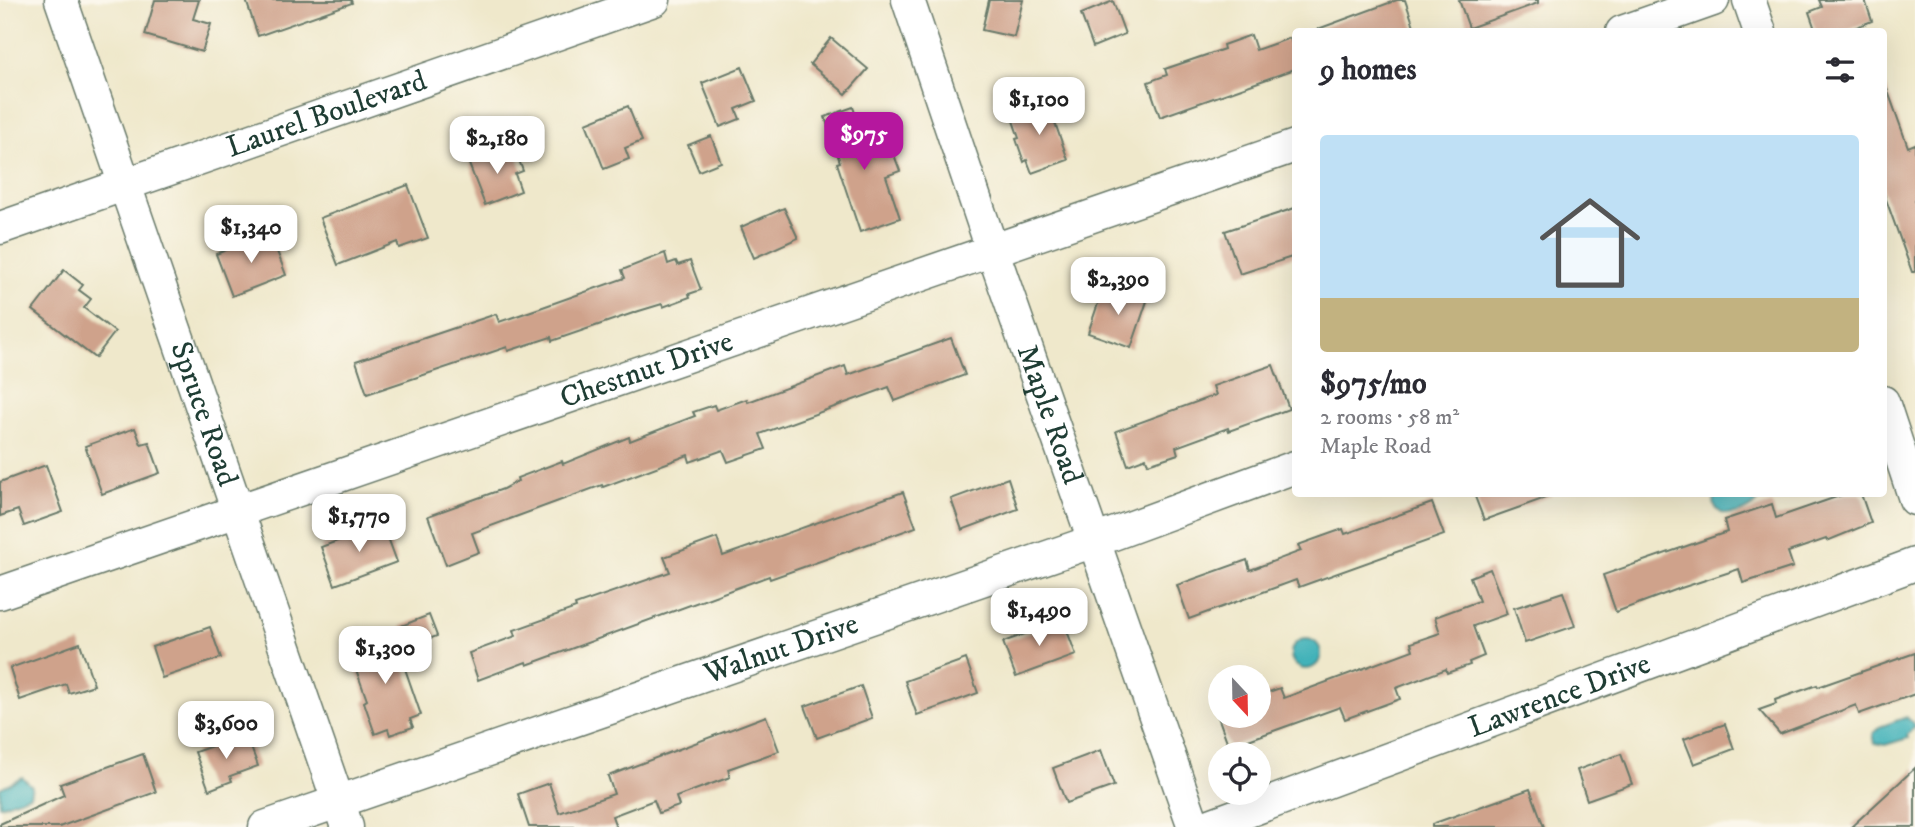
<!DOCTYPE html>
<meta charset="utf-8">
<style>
:root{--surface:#fff;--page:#f2f2f3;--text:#2b2b33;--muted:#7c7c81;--accent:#b5179e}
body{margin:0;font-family:"IM FELL DW Pica",serif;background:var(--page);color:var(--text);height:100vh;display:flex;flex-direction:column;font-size:26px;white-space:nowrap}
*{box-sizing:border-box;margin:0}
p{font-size:23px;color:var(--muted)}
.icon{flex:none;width:38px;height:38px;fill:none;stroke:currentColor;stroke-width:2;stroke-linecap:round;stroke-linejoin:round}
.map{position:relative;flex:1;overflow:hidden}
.sheet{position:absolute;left:1292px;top:28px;width:595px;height:469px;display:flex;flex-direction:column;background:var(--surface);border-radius:7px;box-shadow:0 7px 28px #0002}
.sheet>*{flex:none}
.needle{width:46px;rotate:158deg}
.fabs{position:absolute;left:1208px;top:665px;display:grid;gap:14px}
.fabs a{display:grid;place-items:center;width:63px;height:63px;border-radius:50%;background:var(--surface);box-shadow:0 7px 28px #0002;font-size:35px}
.price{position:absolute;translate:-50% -60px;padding:0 16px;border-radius:14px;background:#fff;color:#222;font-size:23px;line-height:46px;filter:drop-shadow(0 2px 4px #0008)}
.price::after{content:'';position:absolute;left:50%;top:42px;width:21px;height:16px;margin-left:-10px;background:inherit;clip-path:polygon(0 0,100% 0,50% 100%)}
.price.current{background:var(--accent);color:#fff}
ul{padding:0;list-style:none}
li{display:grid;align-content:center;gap:14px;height:371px;padding:0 28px}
li span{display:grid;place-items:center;height:217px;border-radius:7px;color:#555}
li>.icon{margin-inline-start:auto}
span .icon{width:126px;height:126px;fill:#fffc;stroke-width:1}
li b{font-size:30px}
h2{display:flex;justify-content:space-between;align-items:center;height:84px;padding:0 28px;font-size:30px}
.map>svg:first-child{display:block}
.water{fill:#42b2b9;stroke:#307876;stroke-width:2}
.building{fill:#cfa28b}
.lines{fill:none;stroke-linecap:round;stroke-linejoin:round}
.minor-casing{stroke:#687969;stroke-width:35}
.minor{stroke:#fff;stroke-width:32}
.labels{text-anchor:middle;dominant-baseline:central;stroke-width:5;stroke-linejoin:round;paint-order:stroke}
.street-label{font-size:30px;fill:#1f3d34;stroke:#fbf7ec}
</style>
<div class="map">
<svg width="1915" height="827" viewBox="0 0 1915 827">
<rect width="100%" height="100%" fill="#fbf7ec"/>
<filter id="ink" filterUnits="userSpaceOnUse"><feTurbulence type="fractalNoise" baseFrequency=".0143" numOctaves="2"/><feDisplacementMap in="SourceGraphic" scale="14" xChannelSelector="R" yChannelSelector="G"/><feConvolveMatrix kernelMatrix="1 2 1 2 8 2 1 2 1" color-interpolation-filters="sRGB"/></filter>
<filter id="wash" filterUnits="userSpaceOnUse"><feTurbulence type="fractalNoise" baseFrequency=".00686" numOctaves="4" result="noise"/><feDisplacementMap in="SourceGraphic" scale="28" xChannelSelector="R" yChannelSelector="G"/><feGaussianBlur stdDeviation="1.57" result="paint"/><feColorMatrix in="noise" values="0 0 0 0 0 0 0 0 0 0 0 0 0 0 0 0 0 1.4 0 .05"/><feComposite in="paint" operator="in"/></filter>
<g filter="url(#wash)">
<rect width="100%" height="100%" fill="#efe8cb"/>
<g class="water">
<path d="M1719,494H1761C1760,511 1715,527 1714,500Z"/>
<circle cx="1306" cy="654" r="15"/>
<path d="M1907,717L1913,722L1914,727L1907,735L1908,738L1885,745L1875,743L1873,734L1879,727Z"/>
<path d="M22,777L32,786L30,795L0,806V788Z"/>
</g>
<g id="blocks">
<g class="building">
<path d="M155,0H199L193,19L211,24L202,52L145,35Z"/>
<path d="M246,0H351L352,3L258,36Z"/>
<path d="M989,0H1023L1014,37L982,30Z"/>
<path d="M1397,0H1405L1416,32H1318V29Z"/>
<path d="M1459,0H1538V3L1469,28Z"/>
<path d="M1819,0H1865L1872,21L1844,32H1816L1809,12L1822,7Z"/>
<path d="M1113,1L1125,34L1093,47L1081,14Z"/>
<path d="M1251,35L1256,50L1290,38L1295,52V69L1160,117L1148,82L1167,75L1165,69L1224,49L1223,45Z"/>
<path d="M831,38L868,69L846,94L810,64Z"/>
<path d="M742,67L756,101L736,109L740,119L720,127L702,83Z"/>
<path d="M1883,86H1886L1908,147L1915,144V272H1912L1883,191Z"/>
<path d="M1047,100L1068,160L1032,173L1027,160L1024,162L1016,139L1019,138L1010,112Z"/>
<path d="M628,106L642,141L625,148L629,159L604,169L586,123Z"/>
<path d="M853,107L868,152L890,144L900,171L886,176L900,218L860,232L837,163L840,162L825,117Z"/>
<path d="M711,136L721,162L699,171L688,145Z"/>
<path d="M514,147L523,171L515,174L521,191L485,205L469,164Z"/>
<path d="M408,185L428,238L399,248L397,242L338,265L320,218Z"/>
<path d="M784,208L798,238L754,258L741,227Z"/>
<path d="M1295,208V256L1240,274L1225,231Z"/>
<path d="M270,233L286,275L232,296L216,254Z"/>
<path d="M665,253L668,264L676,261L678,265L690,261L701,290L689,294L690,297L663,307L662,304L639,311L552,341L551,337L508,351L507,347L367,394L356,361L496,314L499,322L540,308L625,278L622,270Z"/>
<path d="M64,270L83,285L79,290L91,299L84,308L115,332L95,358L33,310Z"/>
<path d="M1104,286L1147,301L1131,348L1088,333Z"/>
<path d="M951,338L965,375L895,401L889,387L760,434L766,449L728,462L723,450L690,462L688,455L603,487L602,485L472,533L479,552L446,565L428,516L503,489L518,481L517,478L562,461L563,464L629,437L630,441L695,416L693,412L714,405L716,410L747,399L748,402L845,366L848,375Z"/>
<path d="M1273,365L1289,409L1229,431L1228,428L1176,447L1178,454L1148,464L1146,458L1128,465L1116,431L1216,395L1213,386Z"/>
<path d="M135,428L141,444L149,442L160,473L102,494L85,446Z"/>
<path d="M46,465L63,512L24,526L18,510L0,516V482Z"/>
<path d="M1008,478L1018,509L962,530L951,499Z"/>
<path d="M903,492L916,527L770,579L769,576L527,665L526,662L478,680L469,653L516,636L514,630L576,608L575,605L670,572L664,557L717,538L723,556Z"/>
<path d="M1474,494H1550L1551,496L1484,520Z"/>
<path d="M1845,494H1861L1871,523L1827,541L1826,539L1788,552L1793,567L1743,583L1739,569L1678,589L1616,612L1603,575L1727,532L1724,520L1772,504L1776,518Z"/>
<path d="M1432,503L1444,535L1299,587L1296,580L1189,619L1177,585L1247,560L1250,570L1301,551L1298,545L1343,529L1345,534Z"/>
<path d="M383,524L397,562L335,585L321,547Z"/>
<path d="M1490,569L1507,614L1473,626L1484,656L1469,662L1470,665L1447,673L1446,669L1396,688L1400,699L1345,719L1340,707L1229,747L1216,711L1220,709V716H1258V696L1280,688L1284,698L1413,650L1411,643L1440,633L1435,617L1479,601L1470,577Z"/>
<path d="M1563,592L1575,626L1525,643L1514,608Z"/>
<path d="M429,615L437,636L408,647L401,626Z"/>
<path d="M1063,620L1076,655L1016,677L1003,642Z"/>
<path d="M210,627L221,658L162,678L152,647Z"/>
<path d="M393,634L421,715L410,719L413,727L390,735L388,729L375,734L364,702L367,700L349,650Z"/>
<path d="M80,643L94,685L69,693L66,684L20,700L10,668Z"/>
<path d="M1915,653V694L1859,714L1856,705L1780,734L1759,710L1776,704L1775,700L1817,685L1818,687Z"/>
<path d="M966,659L978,693L917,715L905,681Z"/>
<path d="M861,686L872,718L817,738L805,706Z"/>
<path d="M766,716L779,751L728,769L730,777L676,797L679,806L659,813L654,800L612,816L616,827H529L518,794L549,783L559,813L614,794L608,776Z"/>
<path d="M1725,724L1734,749L1694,764L1684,739Z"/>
<path d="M246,734L258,766L230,776L232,781L209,790L195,752Z"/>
<path d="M1101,750L1114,786L1066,803L1053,768Z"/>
<path d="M143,754L156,792L59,827H0V824L64,795L60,784Z"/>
<path d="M1621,754L1632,784L1587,800L1577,770Z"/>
<path d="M1915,768V827H1851Z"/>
<path d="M1530,789L1544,827H1432V824Z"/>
</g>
</g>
</g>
<g filter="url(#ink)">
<use href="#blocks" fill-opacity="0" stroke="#687969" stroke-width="2"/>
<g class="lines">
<g class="minor-casing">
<g id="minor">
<path id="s1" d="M61,0L347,827"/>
<path id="s2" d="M908,0L993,252L1194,827"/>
<path d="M1749,0L1760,32"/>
<path d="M1622,32L1713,0"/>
<path id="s3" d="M0,228L654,0"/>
<path d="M1883,402L1915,499"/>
<path id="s4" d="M0,593L1295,146"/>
<path id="s5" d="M265,827L1094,541L1295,467"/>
<path id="s6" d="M1205,827L1915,564"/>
</g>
</g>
<use href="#minor" class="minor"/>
</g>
</g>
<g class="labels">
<g class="street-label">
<text stroke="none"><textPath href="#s3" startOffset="346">Laurel Boulevard</textPath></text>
<text stroke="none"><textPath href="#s4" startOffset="684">Chestnut Drive</textPath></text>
<text stroke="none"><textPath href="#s1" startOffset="438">Spruce Road</textPath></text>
<text stroke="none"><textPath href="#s2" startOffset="438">Maple Road</textPath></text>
<text stroke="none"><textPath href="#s5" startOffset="546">Walnut Drive</textPath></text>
<text stroke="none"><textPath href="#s6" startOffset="378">Lawrence Drive</textPath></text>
</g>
</g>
</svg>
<div class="fabs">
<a><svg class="needle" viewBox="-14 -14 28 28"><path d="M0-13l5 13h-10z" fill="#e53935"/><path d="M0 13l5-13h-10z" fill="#7c7c81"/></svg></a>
<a><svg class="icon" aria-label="locate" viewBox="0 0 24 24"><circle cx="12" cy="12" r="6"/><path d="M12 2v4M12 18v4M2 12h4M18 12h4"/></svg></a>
</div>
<b class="price" style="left:1039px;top:137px">$1,100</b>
<b class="price current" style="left:864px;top:172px">$975</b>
<b class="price" style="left:497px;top:176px">$2,180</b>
<b class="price" style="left:251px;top:265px">$1,340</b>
<b class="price" style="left:1118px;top:317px">$2,390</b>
<b class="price" style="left:359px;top:554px">$1,770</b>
<b class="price" style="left:1039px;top:648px">$1,490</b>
<b class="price" style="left:385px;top:686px">$1,300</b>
<b class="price" style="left:226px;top:761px">$3,600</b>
<section class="sheet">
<h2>9 homes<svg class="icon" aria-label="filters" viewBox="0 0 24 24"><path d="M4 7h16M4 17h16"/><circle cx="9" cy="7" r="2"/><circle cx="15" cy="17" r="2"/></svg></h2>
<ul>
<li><span style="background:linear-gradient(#bfe0f5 75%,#c2b280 0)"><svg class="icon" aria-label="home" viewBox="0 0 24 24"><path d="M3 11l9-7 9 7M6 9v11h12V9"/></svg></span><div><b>$975/mo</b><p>2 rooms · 58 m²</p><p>Maple Road</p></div></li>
</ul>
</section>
</div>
